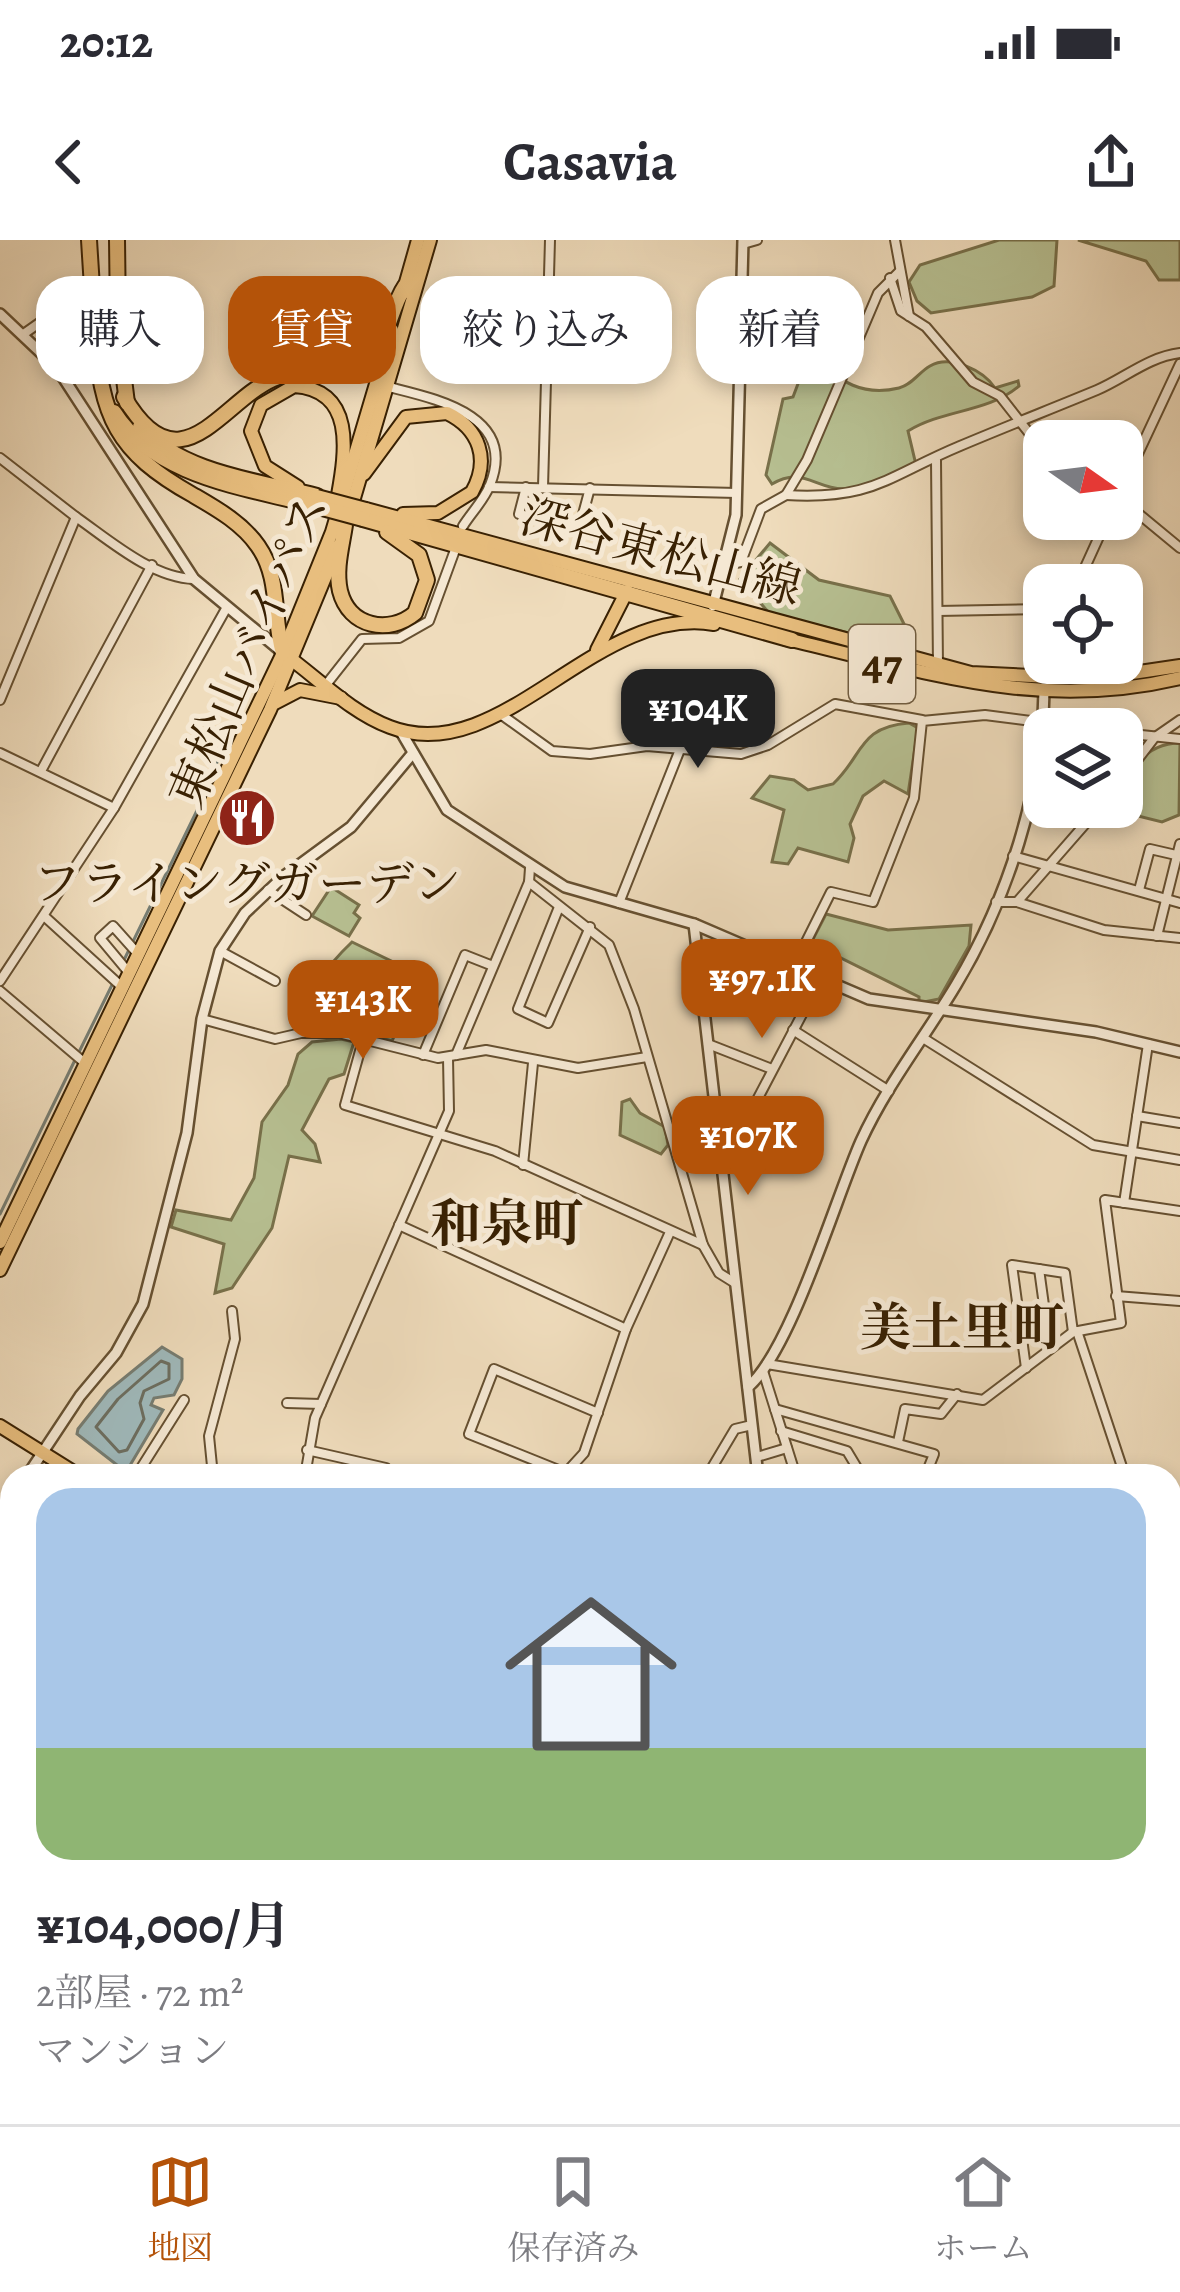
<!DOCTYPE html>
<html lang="ja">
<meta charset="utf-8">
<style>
:root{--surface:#fff;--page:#f2f2f3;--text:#2b2b33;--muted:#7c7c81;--line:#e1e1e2;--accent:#b45309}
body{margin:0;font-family:Alegreya,"Noto Serif JP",serif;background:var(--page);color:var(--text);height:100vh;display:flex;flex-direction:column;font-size:45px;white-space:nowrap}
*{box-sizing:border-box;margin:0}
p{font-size:39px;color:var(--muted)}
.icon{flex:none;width:66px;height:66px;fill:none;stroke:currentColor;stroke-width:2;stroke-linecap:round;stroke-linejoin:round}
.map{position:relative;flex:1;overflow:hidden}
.drawer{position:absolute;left:0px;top:1224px;width:1182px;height:660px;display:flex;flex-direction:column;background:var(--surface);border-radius:36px 36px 0 0;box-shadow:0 6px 18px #0003}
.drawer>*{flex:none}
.top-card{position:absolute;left:36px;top:36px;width:1110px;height:108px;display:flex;gap:24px}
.needle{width:78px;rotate:104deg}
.tools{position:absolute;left:1023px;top:180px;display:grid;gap:24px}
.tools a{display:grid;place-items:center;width:120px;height:120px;border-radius:24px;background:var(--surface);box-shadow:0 6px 18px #0003;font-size:60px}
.price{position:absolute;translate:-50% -102px;padding:0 27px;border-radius:24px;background:var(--accent);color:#fff;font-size:39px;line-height:78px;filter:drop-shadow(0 3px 6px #0008)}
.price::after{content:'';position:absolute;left:50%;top:72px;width:36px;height:27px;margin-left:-18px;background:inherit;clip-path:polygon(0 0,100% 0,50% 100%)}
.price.active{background:#222;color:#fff}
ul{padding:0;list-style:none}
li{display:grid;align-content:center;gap:24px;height:636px;padding:0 36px}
li span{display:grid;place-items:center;height:372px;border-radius:36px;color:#555}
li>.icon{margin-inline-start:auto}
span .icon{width:216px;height:216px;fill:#fffc;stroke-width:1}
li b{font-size:51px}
.chip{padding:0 42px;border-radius:36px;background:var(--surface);box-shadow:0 6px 18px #0003;font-size:42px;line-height:108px}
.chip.active{background:var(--accent);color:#fff}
.status{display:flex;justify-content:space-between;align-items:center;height:84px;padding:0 60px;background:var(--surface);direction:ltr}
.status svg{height:33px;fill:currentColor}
header{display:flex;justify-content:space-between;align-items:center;height:156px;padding:0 36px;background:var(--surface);font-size:54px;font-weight:700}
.dock{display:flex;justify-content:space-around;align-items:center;height:168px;border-top:3px solid var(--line);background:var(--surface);font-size:33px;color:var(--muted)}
.dock a{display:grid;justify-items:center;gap:6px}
.dock .active{color:var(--accent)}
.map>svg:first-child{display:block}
.green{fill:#b7c092;stroke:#78704a;stroke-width:3}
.water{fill:#9fb9bb;stroke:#767c71;stroke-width:3}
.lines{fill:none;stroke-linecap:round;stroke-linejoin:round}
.shore{stroke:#6c6d5f;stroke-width:3}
.stream{stroke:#767c71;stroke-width:3}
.minor-casing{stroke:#665031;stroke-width:12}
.tertiary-casing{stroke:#665031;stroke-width:14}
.primary-casing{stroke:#392103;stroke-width:16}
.trunk-casing{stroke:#392103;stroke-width:16}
.motorway-casing{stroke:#392103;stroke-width:18}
.minor{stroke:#f5e8d3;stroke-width:8}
.tertiary{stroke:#f5e8d3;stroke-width:9}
.primary{stroke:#e8be7e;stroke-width:12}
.trunk{stroke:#e8be7e;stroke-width:12}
.motorway{stroke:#e8be7e;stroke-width:14}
.primary-bridge-casing{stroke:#392103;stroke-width:16;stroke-linecap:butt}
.motorway-bridge-casing{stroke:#392103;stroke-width:18;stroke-linecap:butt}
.primary-bridge{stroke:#e8be7e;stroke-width:12}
.motorway-bridge{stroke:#e8be7e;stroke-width:14}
.labels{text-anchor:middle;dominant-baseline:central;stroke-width:10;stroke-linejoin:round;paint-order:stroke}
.shield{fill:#f5e8d3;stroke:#715d41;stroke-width:3}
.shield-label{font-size:45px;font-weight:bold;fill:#392103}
.street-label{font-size:48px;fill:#392103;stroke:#f5e8d3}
.poi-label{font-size:48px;fill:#392103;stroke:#f5e8d3}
.neighbourhood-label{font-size:51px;font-weight:bold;fill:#392103;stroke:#f5e8d3}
</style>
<div class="status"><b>20:12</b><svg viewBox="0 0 49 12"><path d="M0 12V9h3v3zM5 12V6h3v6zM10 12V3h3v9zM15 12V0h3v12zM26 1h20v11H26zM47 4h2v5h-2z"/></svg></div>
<header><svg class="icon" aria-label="back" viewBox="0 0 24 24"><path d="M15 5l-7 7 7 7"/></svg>Casavia<svg class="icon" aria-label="share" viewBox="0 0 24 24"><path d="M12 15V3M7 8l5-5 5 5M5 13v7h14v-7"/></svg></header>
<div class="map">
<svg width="1180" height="1884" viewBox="0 0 1180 1884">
<rect width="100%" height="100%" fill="#efdcbc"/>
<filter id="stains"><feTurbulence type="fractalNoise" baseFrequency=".00167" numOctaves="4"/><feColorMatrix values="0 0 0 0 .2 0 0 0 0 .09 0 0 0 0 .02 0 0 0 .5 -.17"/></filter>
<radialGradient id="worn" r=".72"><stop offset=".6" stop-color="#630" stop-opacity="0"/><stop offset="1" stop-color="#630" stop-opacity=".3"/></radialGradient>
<g class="green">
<path d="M999,0H1057L1054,46L1032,57L931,73L917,61L909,42L920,25Z"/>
<path d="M1078,0H1180V40H1159L1146,21Z"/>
<path d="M810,112L821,114C835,144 866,156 899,148C912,145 919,132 930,126C951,114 984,131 995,148L1018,141L1019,146C987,173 944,169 908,191L916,225C897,235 865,250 843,249C814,248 802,226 772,244L766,235L783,159L793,157Z"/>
<path d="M770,303L819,340L890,356L904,384L876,400L769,373L740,339Z"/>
<path d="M909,483L918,488L908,554L884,541L863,556L850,584L854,598L848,622L798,608L788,624L772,622L784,570L752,558L770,536L794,540L808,550L833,544C864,515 858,487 909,483Z"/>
<path d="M1180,503L1179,575L1162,582L1106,568L1122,567C1122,534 1145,503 1180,503Z"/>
<path d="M331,647L359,665L354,673L360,678L349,696L312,676Z"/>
<path d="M826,674L888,690L971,685L969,706L939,759L919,763V757L811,703Z"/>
<path d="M352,702L416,733L417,745L392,801L310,778C306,749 333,720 352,702Z"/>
<path d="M341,799L354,802L344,834L329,839L302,890L315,904L320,922L289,916L272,988L232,1048L215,1053L224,1004L171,987L176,970L231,980L254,938L262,882L288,845L298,814L312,802Z"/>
<path d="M630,859L640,873L665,887L668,905L661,914L620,895L622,862Z"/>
</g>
<path class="water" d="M162,1107L182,1119V1139L174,1155L154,1158L151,1165L163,1170L126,1232L77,1194L78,1189L108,1151Z"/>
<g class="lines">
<path class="shore" d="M161,1121L169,1124V1139L144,1151L140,1163L144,1179L127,1210L119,1212L96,1187L118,1159Z"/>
<g class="stream">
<path d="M124,720L206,552L242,455"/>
<path d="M79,812L112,745"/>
<path d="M0,974L75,820"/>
</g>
<g class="minor-casing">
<g id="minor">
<path d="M895,0L909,76"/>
<path d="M743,4L757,0"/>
<path d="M890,38L901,71L926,87L973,142L1000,156L1044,212"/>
<path d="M25,93L62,67"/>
<path d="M389,147C436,159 518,175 490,245C484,260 472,272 463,286"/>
<path d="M0,218L76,277L0,460"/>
<path d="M936,220L938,426"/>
<path d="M489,247L737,253"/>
<path d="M526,247L519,274L579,289L590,248"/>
<path d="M543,247L550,0"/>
<path d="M1122,248L1180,124"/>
<path d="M786,255C873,260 886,237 960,206C1005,187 1051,169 1097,150C1125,138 1148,117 1180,113"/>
<path d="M1122,260L1180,308"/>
<path d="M76,277C109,300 152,338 194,339"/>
<path d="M725,325L741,322L761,269L786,255L807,220L878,53L900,31"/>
<path d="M1077,345L1107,279"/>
<path d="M938,371L1044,369"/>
<path d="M325,446L362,399L399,398L429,381L455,310"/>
<path d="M499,473L552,511L590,514L647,506L741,514L768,505L835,464L922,480"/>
<path d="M1122,493L1180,499"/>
<path d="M0,513L114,568"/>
<path d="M41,531L152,325"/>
<path d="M1122,540L1154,498L1180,480"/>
<path d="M1013,616L1180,663"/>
<path d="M530,628L529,642L609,705L634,769L703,1005L719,1033L735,1043"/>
<path d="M268,650L306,675"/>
<path d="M1139,650L1150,609L1176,615"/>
<path d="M996,662H1017L1100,567"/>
<path d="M1017,662L1104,690L1180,698"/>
<path d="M619,663L681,507"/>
<path d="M559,667L518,769L548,783L590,687"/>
<path d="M44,676L122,747"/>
<path d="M1157,696L1180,604"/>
<path d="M220,711L275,741"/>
<path d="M793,728L831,652L873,662L914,558L922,481L985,475L1093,489"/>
<path d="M130,734L100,698L113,686L138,714"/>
<path d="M0,741L114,568L227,367"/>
<path d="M0,751L86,824"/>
<path d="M202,779L275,799L301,793H339L438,818L486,810L578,828L647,817"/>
<path d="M793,790L889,851"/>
<path d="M923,798L1093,905L1180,920"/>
<path d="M363,800L345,865L495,911L703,1005"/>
<path d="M708,804L772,829"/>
<path d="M423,815L465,715L493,726"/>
<path d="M456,815L529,642"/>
<path d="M1137,876L1180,883"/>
<path d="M717,892L736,900L819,742"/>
<path d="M523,925L533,823"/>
<path d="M1124,963L1148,804"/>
<path d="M399,985L626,1089"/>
<path d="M1039,1029L1050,1109"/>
<path d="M1116,1056L1180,1061"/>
<path d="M1077,1091L1125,1236"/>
<path d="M767,1124L983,1160L1073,1092L1121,1083L1105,960L1180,971"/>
<path d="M1026,1128L1012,1025L1065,1033L1073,1092"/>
<path d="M763,1131L796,1236"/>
<path d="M287,1163L321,1164"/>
<path d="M775,1169L934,1214L928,1229L934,1236"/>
<path d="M781,1191L847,1211L862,1236"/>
<path d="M898,1202L905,1169L941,1174L957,1154"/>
<path d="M307,1210L386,1228L385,1236"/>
<path d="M757,1217L787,1208"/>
<path d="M566,1233L469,1194L494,1129L598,1173"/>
<path d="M136,1236L184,1160"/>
<path d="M213,1236L209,1196L235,1099L232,1071"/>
<path d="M305,1236L315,1178L449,871L448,818"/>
<path d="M563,1236L584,1213L626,1089L670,992"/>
<path d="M707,1236L735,1189L752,1185"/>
<path d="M1170,1278L1180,1272"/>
<path d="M1170,1315L1180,1314"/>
<path d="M0,1613L12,1614"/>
<path d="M0,1678L12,1672"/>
<path d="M0,1754L12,1764"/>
<path d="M125,1872L141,1884"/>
<path d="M609,1872L643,1875"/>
<path d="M12,1884L28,1872"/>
<path d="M279,1884L287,1872"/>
<path d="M341,1884L345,1872"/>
<path d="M456,1884L497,1872"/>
</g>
</g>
<g class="tertiary-casing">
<g id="tertiary">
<path d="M0,74L57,128L194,339L281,411"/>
<path d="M713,366L736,275L743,0"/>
<path d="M400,490L447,570L565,647L694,684L869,759L1096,792L1180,812"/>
<path d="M694,684L758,1236"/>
<path d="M748,1147C791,1111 836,957 861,901C886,846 925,797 956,745C1008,658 1042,552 1044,451"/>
<path d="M27,1236L80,1156L116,1113L143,1064L187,893L202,779L220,711L245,673L283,637L351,587L413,513"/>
<path d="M0,1280L12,1260"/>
<path d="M0,1559L12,1571"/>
<path d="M834,1872L835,1884"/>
</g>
</g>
<g class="primary-casing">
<g id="primary">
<path d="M364,234L406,177L447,173C480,189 490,220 472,252L438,273L403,274"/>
<path d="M298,247L265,226L251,191L261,165L294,146C355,150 346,211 338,255"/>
<path d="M366,269L971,433L1092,439L1180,426"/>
<path d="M786,399C924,431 1037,472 1180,438"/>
<path d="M597,410L627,351"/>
<path d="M283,413C318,438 350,472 390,487C501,530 595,364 714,384"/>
<path d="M0,1186L80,1236"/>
<path d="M423,1872L425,1884"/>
</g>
</g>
<g class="trunk-casing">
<g id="trunk">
<path d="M403,53L418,0"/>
<path d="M349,275L430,0"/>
<path d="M275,463L300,450L341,458"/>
<path d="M0,1002L283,413L332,292L392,90"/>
<path d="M0,1030L270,470L338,306"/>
</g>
</g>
<g class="motorway-casing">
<g id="motorway">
<path d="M89,0L94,79"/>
<path d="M117,0L118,78"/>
<path d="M95,91C101,177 116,212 193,255C217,269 242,283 258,306C281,339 272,377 283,413"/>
<path d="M118,91L127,163"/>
<path d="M124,157C180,252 221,162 273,139C304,126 343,147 370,120C388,101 390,68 405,46"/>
<path d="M114,172C156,238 245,247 315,266"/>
<path d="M140,187C182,233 259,241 317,256"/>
<path d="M363,279L792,400"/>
<path d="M345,285C342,306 335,329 340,351C349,387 389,395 415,373L427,340L419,315L387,292"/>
</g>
</g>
<use href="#minor" class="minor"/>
<use href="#tertiary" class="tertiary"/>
<use href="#primary" class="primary"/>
<use href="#trunk" class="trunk"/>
<use href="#motorway" class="motorway"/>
<g class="primary-bridge-casing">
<path id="primary-bridge" d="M317,256L366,269"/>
</g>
<g class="motorway-bridge-casing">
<path id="motorway-bridge" d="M315,266L363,279"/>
</g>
<use href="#primary-bridge" class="primary-bridge"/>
<use href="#motorway-bridge" class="motorway-bridge"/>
</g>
<defs>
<g id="restaurant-disc" transform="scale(3)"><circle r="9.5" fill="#8f2418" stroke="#f5e8d3"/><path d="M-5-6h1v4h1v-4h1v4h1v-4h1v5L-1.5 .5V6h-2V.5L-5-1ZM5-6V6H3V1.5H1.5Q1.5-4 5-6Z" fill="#fff"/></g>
</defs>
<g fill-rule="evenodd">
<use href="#restaurant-disc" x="247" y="578"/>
</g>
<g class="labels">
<rect class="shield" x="849" y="385" width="66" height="78" rx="9"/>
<g class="shield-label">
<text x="882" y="424">47</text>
</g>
<g class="street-label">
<text transform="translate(661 312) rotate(15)">深谷東松山線</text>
<text transform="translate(249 411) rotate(-67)">東松山バイパス</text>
</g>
<g class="poi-label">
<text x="247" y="644">フライングガーデン</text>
</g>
<g class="neighbourhood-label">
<text x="507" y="984">和泉町</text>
<text x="962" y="1088">美土里町</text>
</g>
</g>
<rect width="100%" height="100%" filter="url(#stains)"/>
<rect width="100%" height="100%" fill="url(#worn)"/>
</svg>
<div class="tools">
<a><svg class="needle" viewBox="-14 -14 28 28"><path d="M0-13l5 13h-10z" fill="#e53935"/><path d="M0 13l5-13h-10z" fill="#7c7c81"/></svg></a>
<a><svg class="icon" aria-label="locate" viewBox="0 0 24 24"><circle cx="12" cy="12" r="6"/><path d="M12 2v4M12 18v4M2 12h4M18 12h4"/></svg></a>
<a><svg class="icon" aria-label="layers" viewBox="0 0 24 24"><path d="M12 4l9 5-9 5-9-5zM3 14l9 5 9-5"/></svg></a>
</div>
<b class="price active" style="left:698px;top:531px">¥104K</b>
<b class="price" style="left:762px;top:801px">¥97.1K</b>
<b class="price" style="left:363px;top:822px">¥143K</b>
<b class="price" style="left:748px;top:958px">¥107K</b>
<div class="top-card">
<a class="chip">購入</a>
<a class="chip active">賃貸</a>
<a class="chip">絞り込み</a>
<a class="chip">新着</a>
</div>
<section class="drawer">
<ul>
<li><span style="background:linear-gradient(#a9c7e8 70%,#8fb573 0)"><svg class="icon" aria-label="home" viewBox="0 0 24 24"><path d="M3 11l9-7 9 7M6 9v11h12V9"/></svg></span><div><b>¥104,000/月</b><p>2部屋 · 72 m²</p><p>マンション</p></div></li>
</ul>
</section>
</div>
<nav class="dock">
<a class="active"><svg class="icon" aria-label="map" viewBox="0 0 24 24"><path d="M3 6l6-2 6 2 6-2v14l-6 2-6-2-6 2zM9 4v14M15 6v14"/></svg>地図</a>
<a><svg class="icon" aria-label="saved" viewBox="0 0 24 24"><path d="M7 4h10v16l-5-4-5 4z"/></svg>保存済み</a>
<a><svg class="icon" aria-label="home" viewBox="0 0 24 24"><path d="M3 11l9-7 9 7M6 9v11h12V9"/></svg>ホーム</a>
</nav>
